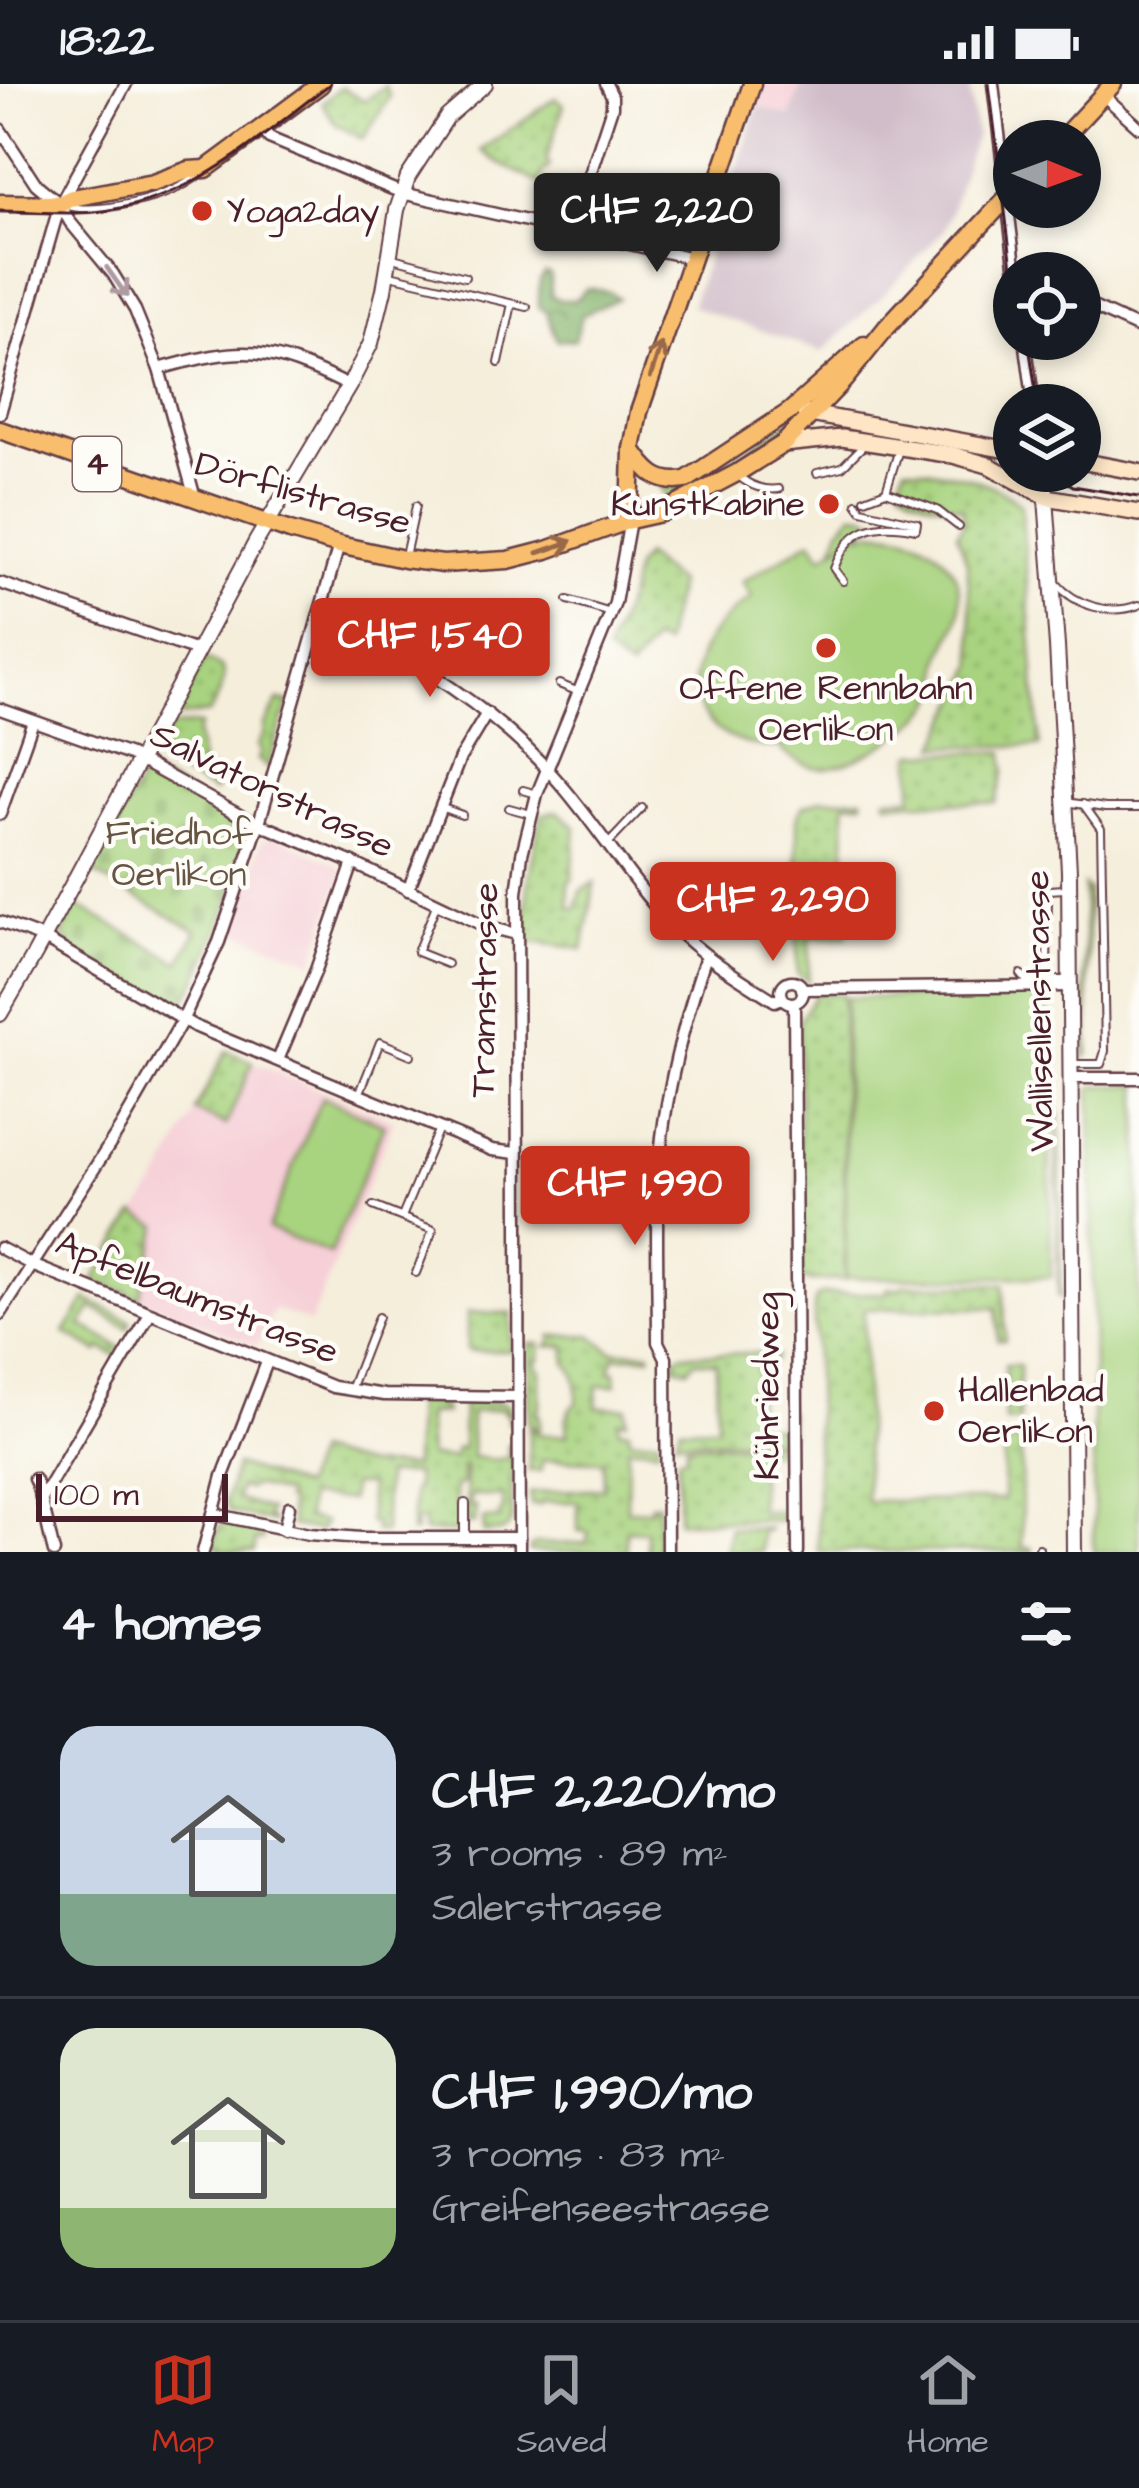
<!DOCTYPE html>
<meta charset="utf-8">
<style>
:root{--surface:#171b24;--page:#20242c;--text:#f1f3f6;--muted:#9ea1a6;--line:#363941;--accent:#c8321e}
body{margin:0;font-family:"Architects Daughter",sans-serif;background:var(--page);color:var(--text);height:100vh;display:flex;flex-direction:column;font-size:45px;white-space:nowrap}
*{box-sizing:border-box;margin:0}
p{font-size:39px;color:var(--muted)}
.icon{flex:none;width:66px;height:66px;fill:none;stroke:currentColor;stroke-width:2;stroke-linecap:round;stroke-linejoin:round}
.map{position:relative;height:1468px;overflow:hidden}
.sheet{display:flex;flex-direction:column;background:var(--surface);flex:1}
.sheet>*{flex:none}
.needle{width:78px;rotate:91deg}
.tools{position:absolute;left:993px;top:36px;display:grid;gap:24px}
.tools a{display:grid;place-items:center;width:108px;height:108px;border-radius:50%;background:var(--surface);box-shadow:0 6px 18px #0003;font-size:60px}
.scale{position:absolute;left:36px;bottom:30px;width:192px;box-sizing:border-box;padding-left:12px;border:6px solid #4a1f2b;border-top:0;font-size:33px;line-height:42px;white-space:nowrap;color:#4a1f2b;-webkit-text-stroke:9px #fdfcf7;paint-order:stroke}
.price{position:absolute;translate:-50% -102px;padding:0 27px;border-radius:12px;background:var(--accent);color:#fff;font-size:39px;line-height:78px;filter:drop-shadow(0 3px 6px #0008)}
.price::after{content:'';position:absolute;left:50%;top:72px;width:36px;height:27px;margin-left:-18px;background:inherit;clip-path:polygon(0 0,100% 0,50% 100%)}
.price.active{background:#222;color:#fff}
ul{padding:0;list-style:none}
li{display:flex;align-items:center;gap:36px;height:300px;padding:0 60px}
li+li{border-top:3px solid var(--line)}
li span{display:grid;place-items:center;flex:none;width:336px;height:240px;border-radius:36px;color:#555}
li>.icon{margin-inline-start:auto}
span .icon{width:144px;height:144px;fill:#fffc;stroke-width:1}
li b{font-size:51px}
h2{display:flex;justify-content:space-between;align-items:center;height:144px;padding:0 60px;font-size:51px}
.status{display:flex;justify-content:space-between;align-items:center;height:84px;padding:0 60px;background:var(--surface);direction:ltr}
.status svg{height:33px;fill:currentColor}
.dock{display:flex;justify-content:space-around;align-items:center;height:168px;border-top:3px solid var(--line);background:var(--surface);font-size:33px;color:var(--muted)}
.dock a{display:grid;justify-items:center;gap:6px}
.dock .active{color:var(--accent)}
.map>svg:first-child{display:block}
.built{fill:#f6cfd7}
.industrial{fill:#d1bdc9}
.green{fill:url(#green-dots);stroke:#797955;stroke-width:3}
.forest{fill:url(#forest-crowns);stroke:#686a4c;stroke-width:3}
.cemetery{fill:url(#cemetery-stones);stroke:#797955;stroke-width:3}
.pitch{fill:#a8d37f;stroke:#797955;stroke-width:3}
.lines{fill:none;stroke-linecap:round;stroke-linejoin:round}
.service-casing{stroke:#643e45;stroke-width:10}
.pedestrian-casing{stroke:#643e45;stroke-width:12}
.minor-casing{stroke:#643e45;stroke-width:15}
.tertiary-casing{stroke:#643e45;stroke-width:18}
.secondary-casing{stroke:#643e45;stroke-width:20}
.primary-casing{stroke:#643e45;stroke-width:21}
.service{stroke:#fff;stroke-width:6}
.pedestrian{stroke:#fff;stroke-width:8}
.minor{stroke:#fff;stroke-width:10}
.tertiary{stroke:#fff;stroke-width:14}
.secondary{stroke:#fde5c5;stroke-width:15}
.primary{stroke:#f9be6d;stroke-width:16}
.tram{stroke:#4a1f2b;stroke-width:3}
.oneway{stroke:#ae9aa0}
.oneway2{stroke:#996749}
.poi-dot{fill:#c8321e;stroke:#fdfcf7;stroke-width:4.5}
.labels{text-anchor:middle;dominant-baseline:central;stroke-width:9;stroke-linejoin:round;paint-order:stroke}
.shield{fill:#fdfcf7;stroke:#806168;stroke-width:3}
.shield-label{font-size:33px;font-weight:bold;fill:#4a1f2b}
.poi-label{font-size:36px;fill:#4a1f2b;stroke:#fdfcf7;text-anchor:start}
.street-label{font-size:36px;fill:#4a1f2b;stroke:#fdfcf7}
.park-label{font-size:36px;fill:#654;stroke:#fdfcf7}
</style>
<div class="status"><b>18:22</b><svg viewBox="0 0 49 12"><path d="M0 12V9h3v3zM5 12V6h3v6zM10 12V3h3v9zM15 12V0h3v12zM26 1h20v11H26zM47 4h2v5h-2z"/></svg></div>
<div class="map">
<svg width="1139" height="1468" viewBox="0 0 1139 1468">
<defs>
<pattern id="green-dots" width="8" height="8" patternUnits="userSpaceOnUse" patternTransform="scale(3)"><rect width="8" height="8" fill="#a8d37f"/><path d="M2 2h.1M6 6h.1" fill="none" stroke="#92b56e" stroke-width="1.8" stroke-linecap="round"/></pattern>
<pattern id="forest-crowns" width="20" height="18" patternUnits="userSpaceOnUse" patternTransform="scale(3)"><rect width="20" height="18" fill="#86b56e"/><path d="M2 6a3 3 0 1 1 6 0M12 15a3 3 0 1 1 6 0" fill="none" stroke="#70935b"/></pattern>
<pattern id="cemetery-stones" width="16" height="16" patternUnits="userSpaceOnUse" patternTransform="scale(3)"><rect width="16" height="16" fill="#a8d37f"/><path d="M2 7V4a2 2 0 0 1 4 0v3zM10 15v-3a2 2 0 0 1 4 0v3z" fill="#92b56e"/></pattern>
</defs>
<rect width="100%" height="100%" fill="#fdfcf7"/>
<filter id="ink" filterUnits="userSpaceOnUse"><feTurbulence type="fractalNoise" baseFrequency=".00833" numOctaves="2"/><feDisplacementMap in="SourceGraphic" scale="24" xChannelSelector="R" yChannelSelector="G"/><feConvolveMatrix kernelMatrix="1 2 1 2 8 2 1 2 1" color-interpolation-filters="sRGB"/></filter>
<filter id="wash" filterUnits="userSpaceOnUse"><feTurbulence type="fractalNoise" baseFrequency=".004" numOctaves="4" result="noise"/><feDisplacementMap in="SourceGraphic" scale="48" xChannelSelector="R" yChannelSelector="G"/><feGaussianBlur stdDeviation="2.7" result="paint"/><feColorMatrix in="noise" values="0 0 0 0 0 0 0 0 0 0 0 0 0 0 0 0 0 1.4 0 .05"/><feComposite in="paint" operator="in"/></filter>
<g filter="url(#wash)">
<rect width="100%" height="100%" fill="#f5eedb"/>
<g class="built">
<path d="M760,0H802L790,33L753,20Z"/>
<path d="M273,751L337,780L343,788L314,877L234,847L262,756Z"/>
<path d="M226,967L394,1037L310,1239L274,1225L258,1262L94,1196L164,1088Z"/>
</g>
<path class="industrial" d="M802,0H969L976,51L944,146L885,209L822,268L691,222L758,22L790,33Z"/>
<g class="green">
<path d="M385,2L390,13L363,55L336,40L322,18L342,3L365,17Z"/>
<path d="M555,14L564,21L546,77L550,79L548,85H544L539,99L498,79L481,66Z"/>
<path d="M789,339H791C780,365 695,402 667,416L660,400L677,403L697,399Z"/>
<path d="M905,382C949,389 987,391 1021,421L1040,662H937L975,581L967,478L957,449L963,439V423C942,420 913,417 899,399Z"/>
<path d="M853,429L865,430L877,437L833,464L842,442Z"/>
<path d="M644,472L678,499L664,561L653,557L630,586L606,569L628,513L635,483Z"/>
<path d="M205,575C207,575 221,583 222,584C229,596 215,619 209,629L180,633L177,631L178,628Z"/>
<path d="M279,616L289,618L267,684L258,675L261,669L258,661L265,648L264,643Z"/>
<path d="M190,640L200,641L197,650L201,681L219,692L214,708L158,678L155,673L171,643Z"/>
<path d="M1004,668L1005,686L996,719L887,718L886,714L913,713L912,671L915,669Z"/>
<path d="M863,714V718L845,719L846,853H810L808,897L797,889V734L802,723L822,715Z"/>
<path d="M557,727L576,743L572,796L568,798L570,824L576,825L581,807L595,799L583,865L525,857L528,798L541,731Z"/>
<path d="M1084,802L1088,806L1089,969L1085,974Z"/>
<path d="M816,909L842,910L845,1196L807,1197L800,1192L799,937Z"/>
<path d="M226,967L253,978L226,1041L195,1027Z"/>
<path d="M1056,1030H1060L1061,1215L1058,1212Z"/>
<path d="M135,1130L159,1142L139,1214L94,1196Z"/>
<path d="M1004,1200L1005,1256H998L997,1224L864,1225L866,1417L1003,1416L1004,1358L1021,1357L1022,1463L1031,1464L1032,1468L818,1467L814,1224L816,1214L823,1210L887,1209L888,1204H902L903,1201Z"/>
<path d="M86,1215L131,1237L128,1244L93,1224L82,1241L124,1266L119,1274L101,1264L98,1268L65,1249Z"/>
<rect x="467" y="1229" width="44" height="38"/>
<path d="M591,1251L612,1267L650,1268V1272L614,1273L610,1288H616V1301L597,1302V1323L627,1324V1337H619V1346H629L630,1355H658V1365H651L650,1363H628L627,1425L650,1426L651,1420H658V1468H647L646,1447L626,1446V1468H530V1464L535,1460L587,1459L588,1448L578,1447V1418H542L541,1421H531L530,1409L604,1404L603,1377L542,1376L541,1387H529V1343L543,1351H568L566,1333L570,1331L568,1327L577,1319C577,1302 579,1291 566,1279L569,1276L566,1274V1262H547L551,1259V1252Z"/>
<path d="M529,1260H540V1275L537,1276V1283L540,1285V1322L537,1331H540V1344L538,1346L528,1337Z"/>
<path d="M772,1269L776,1272L773,1278L757,1281V1342L780,1343V1333L784,1332L785,1328H789V1353L787,1356H676L680,1343L717,1342L716,1278L695,1277L688,1285L675,1282V1274L682,1270Z"/>
<rect x="1005" y="1281" width="14" height="56"/>
<path d="M501,1318L508,1321L512,1338H508V1330L504,1329L503,1325L470,1329L472,1373C483,1373 497,1379 508,1372V1360H512V1436C507,1450 497,1449 484,1449L483,1435H500V1428L503,1427V1412H471L470,1422L476,1423L475,1439H467L465,1382L462,1383V1401L455,1402L456,1423L463,1424V1448H424L423,1437H415V1448L411,1449L413,1406L416,1405L415,1390L385,1391L384,1448H375V1440L369,1439V1401H351L350,1416L308,1413L306,1434L324,1438L320,1447L291,1442L288,1417L285,1416L286,1411L255,1401L247,1405L240,1403L236,1415L269,1426L267,1434L274,1439L230,1428L225,1418L236,1381L302,1403L315,1368L366,1382L413,1383L415,1319H442L445,1329L426,1330L429,1373L454,1374L455,1365H462L463,1319Z"/>
<path d="M785,1359L784,1367H759V1427H782V1436L678,1437V1373L686,1372V1360Z"/>
<path d="M227,1438L264,1447L262,1456H256L254,1468H221V1464L213,1462L218,1443Z"/>
<path d="M729,1444H768V1446L761,1447V1468H726Z"/>
</g>
<path class="forest" d="M545,189L550,190L551,211L560,216H575L587,204L609,208L618,214L582,231L575,256H557L546,228L538,223L540,196Z"/>
<path class="cemetery" d="M147,687L244,739L248,744C249,775 201,902 179,923H172L69,863L70,860L62,851L76,821L180,878L197,847L91,788L144,689Z"/>
<g class="pitch">
<path d="M874,448C923,446 968,477 959,531C957,547 945,560 942,573C939,591 945,600 934,618C920,642 853,683 825,684C808,685 797,676 783,668L781,662C725,667 677,629 701,569C711,546 732,527 752,513L742,498L812,456L822,472L856,450Z"/>
<path d="M1048,910L1051,1193L846,1194L845,914Z"/>
<path d="M1139,1001V1468H1094L1091,1005L1097,1002Z"/>
<path d="M322,1013L384,1041L330,1170L268,1145Z"/>
</g>
</g>
<g filter="url(#ink)">
<g class="lines">
<g class="service-casing">
<g id="service">
<path d="M63,121C99,132 169,114 199,91"/>
<path d="M393,174L465,193"/>
<path d="M390,191L527,223"/>
<path d="M499,279L512,220"/>
<path d="M900,362L886,407L937,426L959,443"/>
<path d="M817,389L842,383L864,361"/>
<path d="M739,392C749,402 765,407 779,405"/>
<path d="M865,415L886,407"/>
<path d="M405,472L416,422"/>
<path d="M843,497L834,485C849,444 874,436 916,445L917,439L862,426L857,419"/>
<path d="M1056,499C1076,522 1110,532 1139,521"/>
<path d="M568,516L611,529"/>
<path d="M559,600L579,608"/>
<path d="M523,706L537,710"/>
<path d="M1066,718L1105,724H1139"/>
<path d="M440,723L462,731"/>
<path d="M509,724L531,730"/>
<path d="M608,760L642,724"/>
<path d="M437,819L417,868L447,880"/>
<path d="M1021,890L1026,896H1066"/>
<path d="M1047,896L1048,806L1065,805"/>
<path d="M1071,980H1101L1105,967L1101,745L1083,720"/>
<path d="M359,1011L380,958L411,971"/>
<path d="M373,1122L433,1146L416,1189"/>
<path d="M402,1133L439,1044"/>
<path d="M351,1303L378,1233"/>
<path d="M1039,1464V1468"/>
</g>
</g>
<g class="pedestrian-casing">
<path id="pedestrian" d="M465,1420V1453"/>
</g>
<g class="minor-casing">
<g id="minor">
<path d="M993,0L1016,189"/>
<path d="M1103,11L1139,43"/>
<path d="M262,44L269,54L402,109L692,174"/>
<path d="M0,45L36,100L60,120L70,138L113,190L135,226L159,285L195,414"/>
<path d="M571,148L612,23V12L606,0"/>
<path d="M1080,217L1139,244"/>
<path d="M1025,255L1034,321"/>
<path d="M159,285C244,261 269,262 349,302"/>
<path d="M0,329L60,120L126,0"/>
<path d="M0,499L197,567"/>
<path d="M318,535C408,566 503,632 564,704C602,749 632,799 672,841C702,872 739,894 775,917L782,914"/>
<path d="M0,625L130,671L243,733L353,779L485,842L516,850"/>
<path d="M0,730L33,637"/>
<path d="M408,806L460,674L487,629"/>
<path d="M0,838L43,854L194,942L492,1066L516,1069"/>
<circle cx="792" cy="908" r="11"/>
<path d="M802,905L1070,902"/>
<path d="M794,919L798,1468"/>
<path d="M278,976L316,886L353,779"/>
<path d="M1071,994H1139"/>
<path d="M0,1164L32,1181L333,1303L384,1311L519,1313"/>
<path d="M0,1231L121,1043L183,935L219,858L259,739L339,461"/>
<path d="M34,1395C43,1413 48,1446 54,1468"/>
<path d="M43,1412L150,1230"/>
<path d="M213,1430L309,1450L361,1454H519"/>
<path d="M284,1446L289,1423"/>
<path d="M203,1468L223,1392L267,1278"/>
<path d="M519,1468L517,809L522,770L537,710L615,519L630,436"/>
<path d="M667,1468L666,1274L658,1258C658,1190 654,1121 662,1053C670,991 686,931 706,872"/>
</g>
</g>
<g class="tertiary-casing">
<g id="tertiary">
<path d="M1044,387L1057,562L1069,787L1074,1468"/>
<path d="M0,930L35,870L257,456L349,302L371,259L384,206L397,126L408,93L447,33L485,0"/>
</g>
</g>
<g class="secondary-casing">
<g id="secondary">
<path d="M805,329L1014,367"/>
<path d="M783,360L842,354L953,371L988,381L1047,413L1139,429"/>
<path d="M1080,377L1139,388"/>
</g>
</g>
<g class="primary-casing">
<g id="primary">
<path d="M1060,57L1113,0"/>
<path d="M0,119L60,120L72,114L153,99L189,86L206,85L321,0"/>
<path d="M0,346L290,447L339,461L404,475L443,480L508,476L547,466L630,436L661,429L737,389L783,360L844,296L886,244L1014,106"/>
<path d="M632,365C646,387 659,401 686,396L789,328L864,261"/>
<path d="M630,436L632,365L639,328L752,0"/>
</g>
</g>
<use href="#service" class="service"/>
<use href="#pedestrian" class="pedestrian"/>
<use href="#minor" class="minor"/>
<use href="#tertiary" class="tertiary"/>
<use href="#secondary" class="secondary"/>
<use href="#primary" class="primary"/>
<g class="tram">
<path d="M989,0L1014,199"/>
<path d="M0,127C31,127 63,131 94,128C193,118 254,57 330,0"/>
<path d="M1028,255L1038,321"/>
<path d="M1050,387L1073,402L1139,413"/>
</g>
</g>
<defs><path id="oneway-shaft" d="M-6 0H5M1.5-3L5.5 0L1.5 3" fill="none" stroke-width="1.6" stroke-linecap="round" stroke-linejoin="round" transform="scale(3)"/></defs>
<use class="oneway" href="#oneway-shaft" transform="translate(117 198) rotate(55)"/>
<g class="oneway2">
<use href="#oneway-shaft" transform="translate(656 276) rotate(-72)"/>
<use href="#oneway-shaft" transform="translate(555 463) rotate(-19)"/>
</g>
</g>
<g class="poi-dot">
<circle cx="202" cy="127" r="12"/>
<circle cx="829" cy="420" r="12"/>
<circle cx="826" cy="564" r="12"/>
<circle cx="934" cy="1327" r="12"/>
</g>
<g class="labels">
<rect class="shield" x="73" y="353" width="48" height="54" rx="9"/>
<g class="shield-label">
<text x="97" y="380">4</text>
</g>
<g class="poi-label">
<text x="226" y="127">Yoga2day</text>
<text x="805" y="420" text-anchor="end">Kunstkabine</text>
<text x="826" y="604" text-anchor="middle">Offene Rennbahn<tspan x="826" dy="41">Oerlikon</tspan></text>
<text x="958" y="1306">Hallenbad<tspan x="958" dy="41">Oerlikon</tspan></text>
</g>
<g class="street-label">
<text transform="translate(303 410) rotate(16)">Dörflistrasse</text>
<text transform="translate(272 707) rotate(26)">Salvatorstrasse</text>
<text transform="translate(485 906) rotate(-89)">Tramstrasse</text>
<text transform="translate(1040 927) rotate(-91)">Wallisellenstrasse</text>
<text transform="translate(197 1214) rotate(22)">Apfelbaumstrasse</text>
<text transform="translate(767 1302) rotate(-90)">Kühriedweg</text>
</g>
<g class="park-label">
<text x="179" y="749">Friedhof<tspan x="179" dy="41">Oerlikon</tspan></text>
</g>
</g>
</svg>
<div class="tools">
<a><svg class="needle" viewBox="-14 -14 28 28"><path d="M0-13l5 13h-10z" fill="#e53935"/><path d="M0 13l5-13h-10z" fill="#9ea1a6"/></svg></a>
<a><svg class="icon" aria-label="locate" viewBox="0 0 24 24"><circle cx="12" cy="12" r="6"/><path d="M12 2v4M12 18v4M2 12h4M18 12h4"/></svg></a>
<a><svg class="icon" aria-label="layers" viewBox="0 0 24 24"><path d="M12 4l9 5-9 5-9-5zM3 14l9 5 9-5"/></svg></a>
</div>
<div class="scale">100 m</div>
<b class="price active" style="left:657px;top:191px">CHF 2,220</b>
<b class="price" style="left:430px;top:616px">CHF 1,540</b>
<b class="price" style="left:773px;top:880px">CHF 2,290</b>
<b class="price" style="left:635px;top:1164px">CHF 1,990</b>
</div>
<section class="sheet">
<h2>4 homes<svg class="icon" aria-label="filters" viewBox="0 0 24 24"><path d="M4 7h16M4 17h16"/><circle cx="9" cy="7" r="2"/><circle cx="15" cy="17" r="2"/></svg></h2>
<ul>
<li><span style="background:linear-gradient(#c9d6e8 70%,#7fa58c 0)"><svg class="icon" aria-label="home" viewBox="0 0 24 24"><path d="M3 11l9-7 9 7M6 9v11h12V9"/></svg></span><div><b>CHF 2,220/mo</b><p>3 rooms · 89 m²</p><p>Salerstrasse</p></div></li>
<li><span style="background:linear-gradient(#dfe7d0 75%,#8fb573 0)"><svg class="icon" aria-label="home" viewBox="0 0 24 24"><path d="M3 11l9-7 9 7M6 9v11h12V9"/></svg></span><div><b>CHF 1,990/mo</b><p>3 rooms · 83 m²</p><p>Greifenseestrasse</p></div></li>
</ul>
</section>
<nav class="dock">
<a class="active"><svg class="icon" aria-label="map" viewBox="0 0 24 24"><path d="M3 6l6-2 6 2 6-2v14l-6 2-6-2-6 2zM9 4v14M15 6v14"/></svg>Map</a>
<a><svg class="icon" aria-label="saved" viewBox="0 0 24 24"><path d="M7 4h10v16l-5-4-5 4z"/></svg>Saved</a>
<a><svg class="icon" aria-label="home" viewBox="0 0 24 24"><path d="M3 11l9-7 9 7M6 9v11h12V9"/></svg>Home</a>
</nav>
